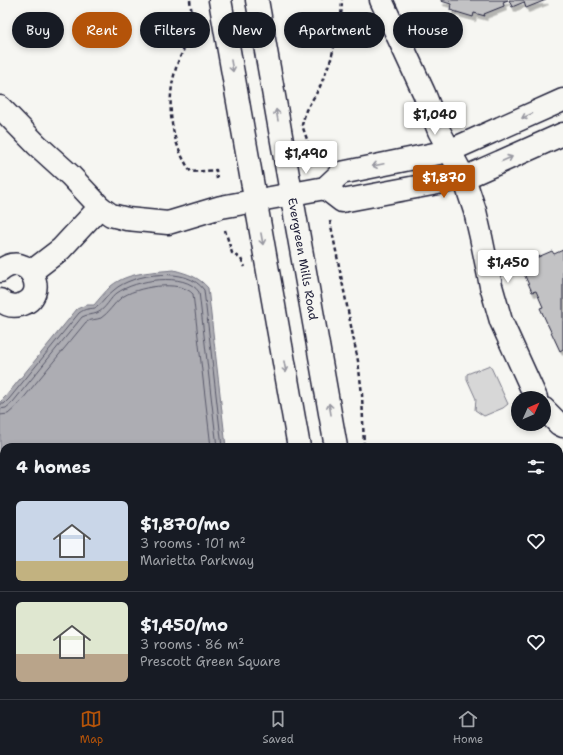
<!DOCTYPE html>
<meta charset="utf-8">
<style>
:root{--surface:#171b24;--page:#242831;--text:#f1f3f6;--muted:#9ea1a6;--line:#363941;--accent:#b45309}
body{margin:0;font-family:"Shantell Sans",sans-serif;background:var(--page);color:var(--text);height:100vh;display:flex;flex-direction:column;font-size:15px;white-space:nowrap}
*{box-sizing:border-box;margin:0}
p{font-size:13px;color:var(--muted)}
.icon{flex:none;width:22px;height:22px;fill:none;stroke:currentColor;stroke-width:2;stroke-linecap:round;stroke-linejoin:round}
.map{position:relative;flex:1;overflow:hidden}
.details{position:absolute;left:0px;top:443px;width:563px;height:256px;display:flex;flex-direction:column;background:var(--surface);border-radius:12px 12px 0 0;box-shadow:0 2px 6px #0003}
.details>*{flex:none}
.banner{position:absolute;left:12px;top:12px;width:539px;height:36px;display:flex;gap:8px}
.needle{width:26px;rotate:45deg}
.fabs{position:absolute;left:511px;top:391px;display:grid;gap:8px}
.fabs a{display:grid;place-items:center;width:40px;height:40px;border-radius:50%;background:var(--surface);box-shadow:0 2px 6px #0003;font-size:20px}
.price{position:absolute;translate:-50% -34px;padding:0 9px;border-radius:4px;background:#fff;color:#222;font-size:13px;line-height:26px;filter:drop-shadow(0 1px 2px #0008)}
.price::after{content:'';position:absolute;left:50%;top:24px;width:12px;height:9px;margin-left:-6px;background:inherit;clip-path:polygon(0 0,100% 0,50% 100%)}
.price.active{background:var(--accent);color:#fff}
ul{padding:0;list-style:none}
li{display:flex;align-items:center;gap:12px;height:100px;padding:0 16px}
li+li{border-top:1px solid var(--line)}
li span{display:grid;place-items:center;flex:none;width:112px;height:80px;border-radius:6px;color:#555}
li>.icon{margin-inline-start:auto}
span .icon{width:48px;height:48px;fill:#fffc;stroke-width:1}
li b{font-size:17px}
h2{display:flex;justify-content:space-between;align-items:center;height:48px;padding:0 16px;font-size:17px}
.pill{padding:0 14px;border-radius:18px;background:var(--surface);box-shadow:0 2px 6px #0003;font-size:14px;line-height:36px}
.pill.active{background:var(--accent);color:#fff}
.menu{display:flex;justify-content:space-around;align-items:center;height:56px;border-top:1px solid var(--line);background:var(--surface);font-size:11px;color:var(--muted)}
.menu a{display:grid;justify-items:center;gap:2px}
.menu .active{color:var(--accent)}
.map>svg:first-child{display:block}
.green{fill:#d7d7d7;stroke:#7c7c89}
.water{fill:#adadb3;stroke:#757583}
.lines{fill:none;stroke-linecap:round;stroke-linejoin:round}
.shore{stroke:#5a5a6b;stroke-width:1}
.building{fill:#c2c2c4;stroke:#22223b;filter:url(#shadow)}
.minor-casing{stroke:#22223b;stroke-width:25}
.major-casing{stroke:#22223b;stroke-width:25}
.path{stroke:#22223b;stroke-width:2.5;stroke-dasharray:4 3;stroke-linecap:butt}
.minor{stroke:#f6f6f2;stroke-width:22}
.major{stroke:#f6f6f2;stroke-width:22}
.oneway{stroke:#9797a0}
.labels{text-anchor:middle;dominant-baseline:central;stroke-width:4;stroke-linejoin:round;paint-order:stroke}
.street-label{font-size:12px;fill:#22223b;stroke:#f6f6f2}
</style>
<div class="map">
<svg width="563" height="699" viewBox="0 0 563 699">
<defs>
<filter id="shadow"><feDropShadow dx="2.5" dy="4.5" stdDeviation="0" flood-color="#0004"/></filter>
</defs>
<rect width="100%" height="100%" fill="#f6f6f2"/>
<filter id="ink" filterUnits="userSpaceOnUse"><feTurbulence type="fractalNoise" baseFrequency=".025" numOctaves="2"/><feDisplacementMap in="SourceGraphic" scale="8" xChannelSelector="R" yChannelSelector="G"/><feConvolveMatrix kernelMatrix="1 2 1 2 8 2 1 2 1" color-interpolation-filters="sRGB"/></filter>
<g filter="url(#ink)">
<path class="green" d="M490,365L508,404L503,408L484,416L475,410L476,399L467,379V374Z"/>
<path class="water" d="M174,270C188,274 199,277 208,288L226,447H4V657L0,656V402L6,396L77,309L86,305H94C99,299 105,292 111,286C128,272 153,272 174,270Z"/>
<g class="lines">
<g class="shore">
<path d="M0,404H4L9,399L79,313C82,311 85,309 88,309C91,308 94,309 97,307C103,303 107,295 114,290C133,273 188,266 204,290L222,447"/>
<path d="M0,409L6,408L13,402L82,317C87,314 93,315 97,313C106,309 110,298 117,293C135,280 185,271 199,292L217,447"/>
<path d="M0,415L8,414L17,406L86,322C91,319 96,320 101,318C109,313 113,304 121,298C135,287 180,279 193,294L211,447"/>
</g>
</g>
<g class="building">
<path d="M441,0H508L503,2L504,6L484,14L485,16L474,13L473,17L450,10L451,4L441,1Z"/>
<path d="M509,0H546L526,8L524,2L512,7Z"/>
<path d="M563,250V349L560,351L540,308L543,307L536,291L532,292L522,269L533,264L531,260L552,251L554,254Z"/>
<path d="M563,531V584L559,585V533Z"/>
<path d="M563,669V699H559L556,695H559V670Z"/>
</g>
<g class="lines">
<g class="minor-casing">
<g id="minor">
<path d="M381,0L424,93L439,131L464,178L475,211L481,237L491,286L501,321L536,398"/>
<path d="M0,107L37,145L70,175L100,207L111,215L127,219L168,223L221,207L325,188L341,173L449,151L563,100"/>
<path d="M325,188L342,201L464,178L563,134"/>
<path d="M0,271C29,247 52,297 20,305C13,307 6,305 0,300"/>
<path d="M31,272L61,249L100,207"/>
<path d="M544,409L559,424L563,426"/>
<path d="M559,628L563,626"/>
<path d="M514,695L516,699"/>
</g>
</g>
<g class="major-casing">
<g id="major">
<path d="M220,0L299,447"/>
<path id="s1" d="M257,0L336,447"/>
<path d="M379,695L381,699"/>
<path d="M419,695L420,699"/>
</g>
</g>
<g class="path">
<path d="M190,0C191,9 194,22 191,31C188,42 182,52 178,62C165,98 169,140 191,172L216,170L217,179"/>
<path d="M312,159L310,148L302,125L306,110L319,89L331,59L341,18L342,0"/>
<path d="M330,221L358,361L362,394L364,447"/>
<path d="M225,230L232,253L241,259L245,267"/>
<path d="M0,695L7,699"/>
<path d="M446,695L448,699"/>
<path d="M16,699L31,695"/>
</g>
<use href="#minor" class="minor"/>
<use href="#major" class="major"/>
</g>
<defs><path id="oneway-shaft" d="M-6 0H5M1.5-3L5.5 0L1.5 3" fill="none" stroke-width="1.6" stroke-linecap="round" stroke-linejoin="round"/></defs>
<g class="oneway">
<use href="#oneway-shaft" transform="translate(232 66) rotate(80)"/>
<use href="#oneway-shaft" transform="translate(277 115) rotate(-100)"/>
<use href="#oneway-shaft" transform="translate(527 116) rotate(156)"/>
<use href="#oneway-shaft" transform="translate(507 159) rotate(-24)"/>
<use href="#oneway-shaft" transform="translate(378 165) rotate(168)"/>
<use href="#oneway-shaft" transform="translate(262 239) rotate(80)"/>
<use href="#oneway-shaft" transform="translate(285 367) rotate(80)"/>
<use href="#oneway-shaft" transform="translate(330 409) rotate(-100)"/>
</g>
</g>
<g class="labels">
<g class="street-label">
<text stroke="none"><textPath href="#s1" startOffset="263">Evergreen Mills Road</textPath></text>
</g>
</g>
</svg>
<div class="fabs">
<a><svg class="needle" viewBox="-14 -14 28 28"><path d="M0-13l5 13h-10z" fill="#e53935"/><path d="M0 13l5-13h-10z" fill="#9ea1a6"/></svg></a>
</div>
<b class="price" style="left:435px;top:136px">$1,040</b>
<b class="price" style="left:306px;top:175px">$1,490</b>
<b class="price active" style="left:444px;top:199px">$1,870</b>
<b class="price" style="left:508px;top:284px">$1,450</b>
<div class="banner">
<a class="pill">Buy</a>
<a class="pill active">Rent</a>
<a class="pill">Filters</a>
<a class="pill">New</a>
<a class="pill">Apartment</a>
<a class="pill">House</a>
</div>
<section class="details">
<h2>4 homes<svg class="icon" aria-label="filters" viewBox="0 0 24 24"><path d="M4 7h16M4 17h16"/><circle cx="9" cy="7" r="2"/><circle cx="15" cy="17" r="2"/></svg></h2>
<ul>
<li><span style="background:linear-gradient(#c9d6e8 75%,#c2b280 0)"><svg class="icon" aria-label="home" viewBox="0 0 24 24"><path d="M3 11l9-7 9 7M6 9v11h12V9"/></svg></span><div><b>$1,870/mo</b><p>3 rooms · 101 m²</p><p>Marietta Parkway</p></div><svg class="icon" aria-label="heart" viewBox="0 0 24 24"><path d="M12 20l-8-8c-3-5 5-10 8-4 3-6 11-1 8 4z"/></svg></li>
<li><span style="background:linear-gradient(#dfe7d0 65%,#b9a48a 0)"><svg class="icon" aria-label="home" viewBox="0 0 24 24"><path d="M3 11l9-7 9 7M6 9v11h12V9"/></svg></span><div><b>$1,450/mo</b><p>3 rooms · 86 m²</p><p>Prescott Green Square</p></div><svg class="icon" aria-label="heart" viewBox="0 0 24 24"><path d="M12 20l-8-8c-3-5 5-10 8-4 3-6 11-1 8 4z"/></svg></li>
</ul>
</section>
</div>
<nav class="menu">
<a class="active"><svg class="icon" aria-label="map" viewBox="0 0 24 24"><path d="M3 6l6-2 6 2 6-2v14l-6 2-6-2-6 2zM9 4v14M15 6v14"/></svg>Map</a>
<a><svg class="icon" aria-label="saved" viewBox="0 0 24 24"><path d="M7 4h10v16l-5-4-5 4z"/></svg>Saved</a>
<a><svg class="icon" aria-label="home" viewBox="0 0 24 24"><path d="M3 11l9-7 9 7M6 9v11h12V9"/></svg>Home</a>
</nav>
